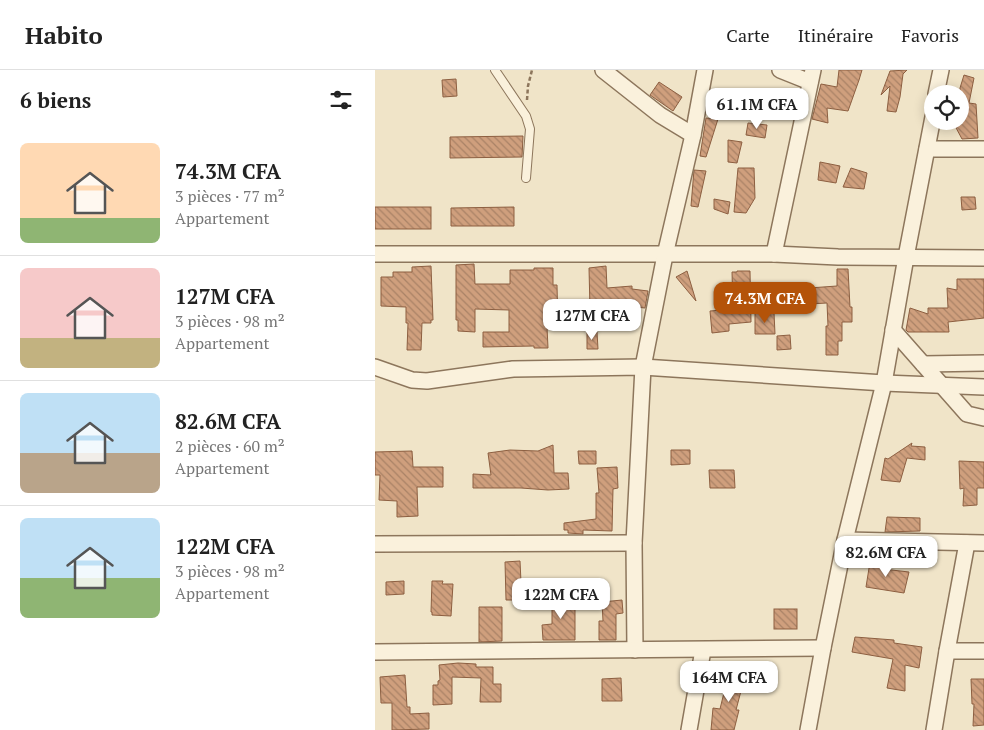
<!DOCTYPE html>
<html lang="fr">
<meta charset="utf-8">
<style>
:root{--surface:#fff;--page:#f2f2f2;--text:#222;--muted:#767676;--line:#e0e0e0;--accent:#b45309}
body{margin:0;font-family:"PT Serif",serif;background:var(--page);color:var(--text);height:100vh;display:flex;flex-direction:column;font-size:19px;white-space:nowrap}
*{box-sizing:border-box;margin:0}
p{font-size:16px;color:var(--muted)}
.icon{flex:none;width:28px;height:28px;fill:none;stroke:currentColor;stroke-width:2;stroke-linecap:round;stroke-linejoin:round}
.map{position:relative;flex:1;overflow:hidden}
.details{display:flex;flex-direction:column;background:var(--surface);width:375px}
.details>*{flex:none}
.tools{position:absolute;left:549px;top:15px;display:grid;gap:10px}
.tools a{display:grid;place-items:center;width:45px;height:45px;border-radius:50%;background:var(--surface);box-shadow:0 2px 12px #0003;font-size:25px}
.price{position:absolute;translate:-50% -42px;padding:0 11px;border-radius:10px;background:#fff;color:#222;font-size:16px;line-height:32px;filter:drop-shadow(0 1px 2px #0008)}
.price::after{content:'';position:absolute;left:50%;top:30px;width:15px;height:11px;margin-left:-8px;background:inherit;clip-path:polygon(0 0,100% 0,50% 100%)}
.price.on{background:var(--accent);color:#fff}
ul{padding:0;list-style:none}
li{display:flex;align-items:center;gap:15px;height:125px;padding:0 20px}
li+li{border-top:1px solid var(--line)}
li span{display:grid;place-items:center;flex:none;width:140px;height:100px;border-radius:8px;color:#555}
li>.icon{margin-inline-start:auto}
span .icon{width:60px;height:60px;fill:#fffc;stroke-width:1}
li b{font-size:21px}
h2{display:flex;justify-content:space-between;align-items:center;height:60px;padding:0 20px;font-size:21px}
header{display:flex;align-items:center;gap:30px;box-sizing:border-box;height:70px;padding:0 25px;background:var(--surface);border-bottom:1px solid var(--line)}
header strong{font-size:24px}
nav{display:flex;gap:28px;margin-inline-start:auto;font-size:18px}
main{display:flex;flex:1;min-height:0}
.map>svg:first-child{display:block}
.building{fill:url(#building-back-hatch);stroke:#8d5f41}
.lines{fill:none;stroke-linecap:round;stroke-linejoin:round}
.service-casing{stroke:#8d765c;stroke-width:10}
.minor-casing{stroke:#8d765c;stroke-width:18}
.path{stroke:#8d765c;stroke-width:2.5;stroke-dasharray:4 2.5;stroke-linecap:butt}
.service{stroke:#faf1dc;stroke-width:8}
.minor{stroke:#faf1dc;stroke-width:15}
</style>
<header>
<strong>Habito</strong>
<nav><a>Carte</a><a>Itinéraire</a><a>Favoris</a></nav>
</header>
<main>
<section class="details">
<h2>6 biens<svg class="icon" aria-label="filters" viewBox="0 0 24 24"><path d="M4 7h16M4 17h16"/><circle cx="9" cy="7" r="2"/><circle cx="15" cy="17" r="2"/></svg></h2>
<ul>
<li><span style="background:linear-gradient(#ffd9b3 75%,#8fb573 0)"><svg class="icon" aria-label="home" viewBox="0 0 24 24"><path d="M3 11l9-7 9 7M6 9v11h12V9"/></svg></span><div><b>74.3M CFA</b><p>3 pièces · 77 m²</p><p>Appartement</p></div></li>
<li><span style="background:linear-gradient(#f6c9c9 70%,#c2b280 0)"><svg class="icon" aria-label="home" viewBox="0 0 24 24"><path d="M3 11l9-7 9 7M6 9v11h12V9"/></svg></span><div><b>127M CFA</b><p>3 pièces · 98 m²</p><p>Appartement</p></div></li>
<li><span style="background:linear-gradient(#bfe0f5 60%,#b9a48a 0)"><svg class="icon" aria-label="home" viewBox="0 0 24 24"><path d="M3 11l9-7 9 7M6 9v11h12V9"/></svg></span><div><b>82.6M CFA</b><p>2 pièces · 60 m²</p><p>Appartement</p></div></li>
<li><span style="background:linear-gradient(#bfe0f5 60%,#8fb573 0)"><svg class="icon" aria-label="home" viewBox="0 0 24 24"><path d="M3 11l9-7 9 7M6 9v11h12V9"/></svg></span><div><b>122M CFA</b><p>3 pièces · 98 m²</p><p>Appartement</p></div></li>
</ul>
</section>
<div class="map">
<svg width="609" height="660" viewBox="0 0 609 660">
<defs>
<pattern id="building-back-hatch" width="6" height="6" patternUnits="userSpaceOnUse" patternTransform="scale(1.25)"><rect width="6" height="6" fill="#cf9f7d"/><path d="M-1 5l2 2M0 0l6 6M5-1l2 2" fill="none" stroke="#a98266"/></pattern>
</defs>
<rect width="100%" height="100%" fill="#f0e4c8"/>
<g class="building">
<path d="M464,0H487L484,10L473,41L452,38L453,53L437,49L446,14L462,17Z"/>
<path d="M532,0L528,4L525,27L521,42L512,41L515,16L506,25L515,1Z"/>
<path d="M589,5L599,8L594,33L601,34L603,68L587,69L579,54L585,52V18Z"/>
<path d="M81,9L82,26L68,27L67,10Z"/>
<path d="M284,12L307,27L298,41L275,25Z"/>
<path d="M331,48L343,49L331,87L325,86Z"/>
<path d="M373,53L392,55L390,68L371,65Z"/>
<path d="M148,66L147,87L75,88V67Z"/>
<path d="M353,70L367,72L362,93L353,92Z"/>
<path d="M445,92L465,96L461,113L443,110Z"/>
<path d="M363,98H379L380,128L371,143L359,142Z"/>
<path d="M476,98L492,103L489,119L468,117Z"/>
<path d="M319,100L331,101L323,137L316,136Z"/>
<path d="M586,127H600L601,139L587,140Z"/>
<path d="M339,129L355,132L353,144L339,139Z"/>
<rect x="0" y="137" width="56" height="22"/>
<path d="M139,137V156H76V138Z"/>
<path d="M99,194L100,214H135V200H159V198H178V215H182L183,257H172L173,278H159V276L108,277V262H134V240L100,239V262L83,261V250H81V195Z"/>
<path d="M56,196L58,250H56V253H47L46,280H32L33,253H31V237L6,236V207H18V202H37V197Z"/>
<path d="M231,196L232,218L257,216V219L273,221L270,238L260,237L215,239L214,198Z"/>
<path d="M462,199H473L475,237H477V252H467V271H463V285H451V256H453L452,233L434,234V218L462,216Z"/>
<path d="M312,201L321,231L301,207Z"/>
<path d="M362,201H375L376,252L354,254V261L337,263L335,241L358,239L357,202H362Z"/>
<path d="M582,209H609V248L573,252L574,262H533L531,260L535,238L553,244V238H573L572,218L582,220Z"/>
<path d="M380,243H399L400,264H380Z"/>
<path d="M212,262H222L223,279H212Z"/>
<path d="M415,265L416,279L402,280V266Z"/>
<path d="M537,373L536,376L550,377V390L532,388L525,412L506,410L510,388L513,389Z"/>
<path d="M178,375L179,403H193L194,419L173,420L146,418H98V404L116,405L113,383L135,380L163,381Z"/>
<path d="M296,380H315V394L296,395Z"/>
<path d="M37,381L38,397H68V417H42L43,446L22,447V431L4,430L5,405H0V382Z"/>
<path d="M203,381H221V394H204Z"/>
<path d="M584,391L609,392V418H602V435L588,436L589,418L585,419Z"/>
<path d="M242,397L243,418L238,419L237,461L208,460V464L193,463V460H189V453L221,449V423H224L222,398Z"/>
<path d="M334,400H359L360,418H335Z"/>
<path d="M512,447L545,448V461L510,462Z"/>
<path d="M145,491L146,512H150L151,530H131L130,492Z"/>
<path d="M508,491V499L534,502L529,523L491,517L495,492Z"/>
<path d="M29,511V524L11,525V512Z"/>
<path d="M57,511H68L67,514H78L76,546L57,545V542H56Z"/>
<path d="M192,521L193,532H200V570H168L167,555L177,554V533H180L179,522Z"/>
<path d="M247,530L248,543L241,544V570H224V551H228L227,532Z"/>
<path d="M104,537H127V571L104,572Z"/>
<rect x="399" y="539" width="23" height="20"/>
<path d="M480,567L519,570V573L547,577L544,598L530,595V621L512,618L518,589L477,582Z"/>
<path d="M83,593L101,594V597H118V614H126V632H105L106,608L77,607V634L58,635V615H63V611L65,610L64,595Z"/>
<path d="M355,598L371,602L361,640H364L359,660H336L338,638L345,639Z"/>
<path d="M30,605L32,637H35V644L54,643V659L17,660V633H6L5,607Z"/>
<path d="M246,608L247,631H227V609Z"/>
<path d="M596,609H609V655L598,656L599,634H597Z"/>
</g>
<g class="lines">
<g class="service-casing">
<path id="service" d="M120,0L151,46L155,59L151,108"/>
</g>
<g class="minor-casing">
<g id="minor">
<path d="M228,0L285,45L318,65"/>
<path d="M405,0L435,12"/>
<path d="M561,24L566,0"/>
<path d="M552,79H609"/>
<path d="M0,184H399L463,187L609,188"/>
<path d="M399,184L438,0"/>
<path d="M518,260L592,344L609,348"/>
<path d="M548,294L609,293"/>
<path d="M0,297L37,310L52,311L138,299L268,297L509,313L609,317"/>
<path d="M470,470L609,473"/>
<path d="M0,474L259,473"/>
<path d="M260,580L259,473L268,297L290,185L318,65L330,0"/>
<path d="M572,581H609"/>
<path d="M0,582L448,578"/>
<path d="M314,660L328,580"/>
<path d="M433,660L448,578L470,470L509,313L531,187L558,47"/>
<path d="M559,660L572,581L592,473"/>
</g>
</g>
<path class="path" d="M152,30L153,16L157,0"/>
<use href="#service" class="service"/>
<use href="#minor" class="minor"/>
</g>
</svg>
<div class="tools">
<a><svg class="icon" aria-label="locate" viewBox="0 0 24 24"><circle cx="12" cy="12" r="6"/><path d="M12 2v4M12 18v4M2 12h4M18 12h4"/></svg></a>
</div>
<b class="price" style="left:382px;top:60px">61.1M CFA</b>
<b class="price on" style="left:390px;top:254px">74.3M CFA</b>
<b class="price" style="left:217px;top:271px">127M CFA</b>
<b class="price" style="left:511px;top:508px">82.6M CFA</b>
<b class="price" style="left:186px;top:550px">122M CFA</b>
<b class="price" style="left:354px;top:633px">164M CFA</b>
</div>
</main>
